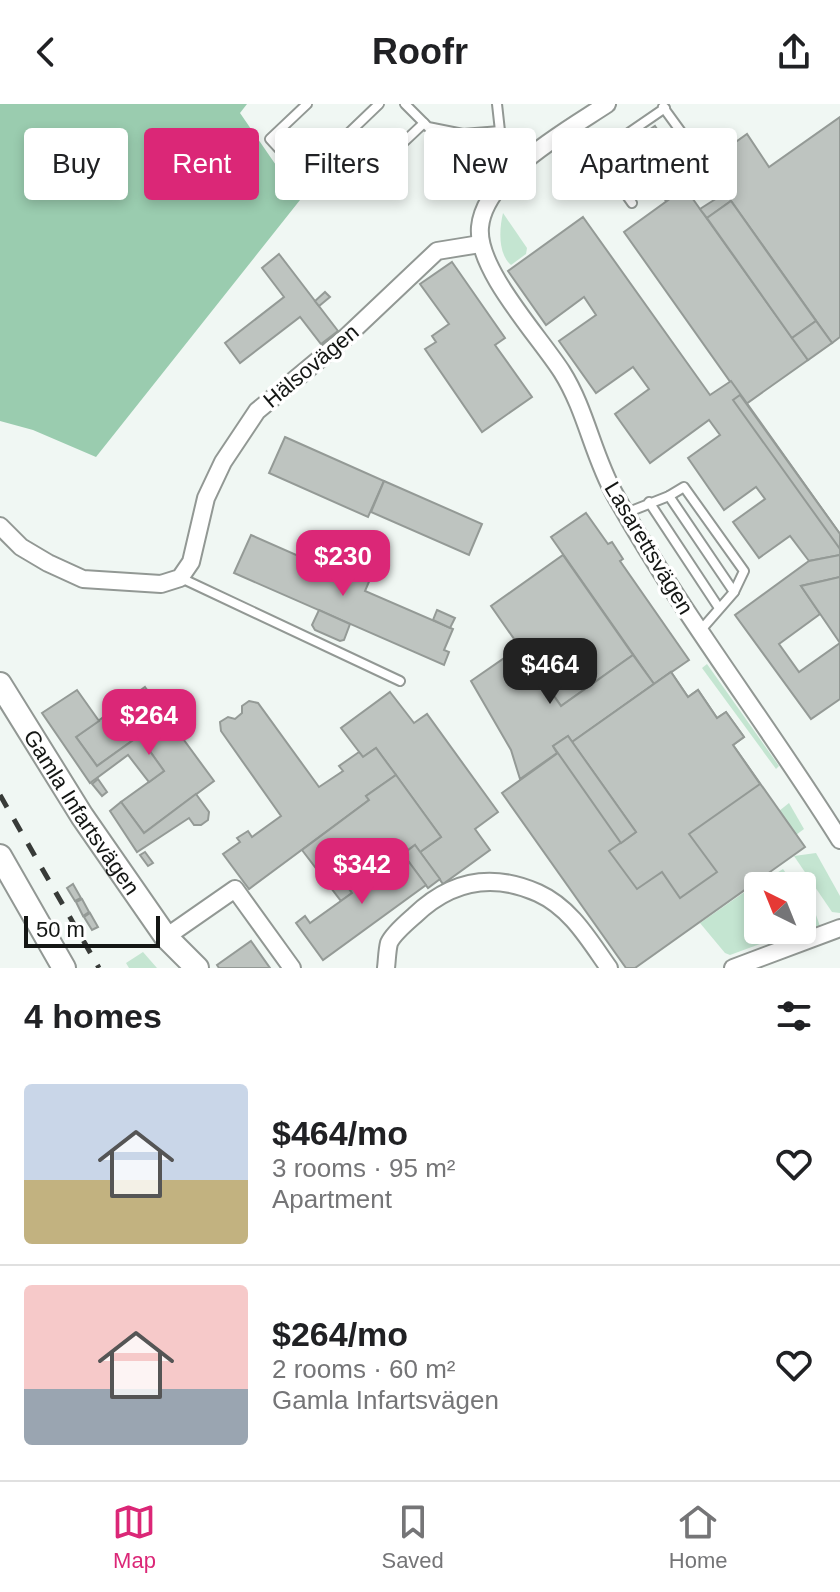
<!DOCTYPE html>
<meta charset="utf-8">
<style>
:root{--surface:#fff;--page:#f2f2f2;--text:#202124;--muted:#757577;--line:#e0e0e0;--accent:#db2777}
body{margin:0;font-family:Helvetica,sans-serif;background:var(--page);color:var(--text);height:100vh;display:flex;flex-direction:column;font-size:30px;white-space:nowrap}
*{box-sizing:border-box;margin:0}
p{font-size:26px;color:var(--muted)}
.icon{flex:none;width:44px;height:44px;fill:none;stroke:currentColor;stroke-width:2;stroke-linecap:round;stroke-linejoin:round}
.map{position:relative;height:864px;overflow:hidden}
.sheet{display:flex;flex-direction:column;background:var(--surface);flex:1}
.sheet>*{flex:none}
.banner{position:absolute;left:24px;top:24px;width:792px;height:72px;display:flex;gap:16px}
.needle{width:52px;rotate:317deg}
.buttons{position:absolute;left:744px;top:768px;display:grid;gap:16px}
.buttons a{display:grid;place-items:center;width:72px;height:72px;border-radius:8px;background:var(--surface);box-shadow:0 4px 12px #0003;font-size:40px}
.scale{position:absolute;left:24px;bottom:20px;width:136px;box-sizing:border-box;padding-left:8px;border:4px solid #141614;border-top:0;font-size:22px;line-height:28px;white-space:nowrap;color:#141614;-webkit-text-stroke:6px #fff;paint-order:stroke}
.price{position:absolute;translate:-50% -68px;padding:0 18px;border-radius:16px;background:var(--accent);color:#fff;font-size:26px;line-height:52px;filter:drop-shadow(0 2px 4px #0008)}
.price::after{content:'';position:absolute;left:50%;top:48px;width:24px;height:18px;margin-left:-12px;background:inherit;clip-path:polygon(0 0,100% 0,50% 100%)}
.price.selected{background:#222;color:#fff}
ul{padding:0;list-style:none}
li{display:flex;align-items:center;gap:24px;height:200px;padding:0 24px}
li+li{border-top:2px solid var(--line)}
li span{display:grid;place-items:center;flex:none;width:224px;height:160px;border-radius:8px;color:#555}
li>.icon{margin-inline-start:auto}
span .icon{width:96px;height:96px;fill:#fffc;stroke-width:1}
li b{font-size:34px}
h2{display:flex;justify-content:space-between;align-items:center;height:96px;padding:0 24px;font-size:34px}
.pill{padding:0 28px;border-radius:8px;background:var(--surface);box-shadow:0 4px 12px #0003;font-size:28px;line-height:72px}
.pill.selected{background:var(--accent);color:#fff}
header{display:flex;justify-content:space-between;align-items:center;height:104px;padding:0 24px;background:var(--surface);font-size:36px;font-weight:600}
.dock{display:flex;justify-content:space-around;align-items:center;height:112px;border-top:2px solid var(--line);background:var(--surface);font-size:22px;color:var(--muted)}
.dock a{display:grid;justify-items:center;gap:4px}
.dock .selected{color:var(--accent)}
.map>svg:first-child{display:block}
.green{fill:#c4e5d1}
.forest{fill:#9accaf}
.building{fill:#bec4c0;stroke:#949a96;stroke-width:2}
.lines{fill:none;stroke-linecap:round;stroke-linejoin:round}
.lane-casing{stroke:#929894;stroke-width:12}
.street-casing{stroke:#929894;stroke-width:20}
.secondary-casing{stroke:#929894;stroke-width:26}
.lane{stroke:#fff;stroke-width:8}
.street{stroke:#fff;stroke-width:16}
.secondary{stroke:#fff;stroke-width:22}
.rail{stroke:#383b38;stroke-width:5;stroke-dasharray:14 14;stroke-linecap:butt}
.labels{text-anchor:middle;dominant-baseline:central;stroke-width:7;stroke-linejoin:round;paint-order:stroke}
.street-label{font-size:22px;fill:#141614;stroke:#fff}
</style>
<header><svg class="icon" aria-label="back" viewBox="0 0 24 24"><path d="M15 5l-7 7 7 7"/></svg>Roofr<svg class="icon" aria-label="share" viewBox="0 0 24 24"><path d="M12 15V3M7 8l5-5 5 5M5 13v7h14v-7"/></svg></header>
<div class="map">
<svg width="840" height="864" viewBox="0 0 840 864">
<rect width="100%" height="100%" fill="#f0f7f3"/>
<g class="green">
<path d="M487,36L494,56L484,72L470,57L463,54L472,42Z"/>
<path d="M503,109L527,144L526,150L511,161C498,150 499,125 503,109Z"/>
<path d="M707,560L779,662L776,665L702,564Z"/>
<path d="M789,699L804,725L796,731L779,707Z"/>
<path d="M816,749L840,792V809L832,808L794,752Z"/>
<path d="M783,765L795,782L759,780Z"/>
<path d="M746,787L758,802V826H776V834L730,851L725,849L700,819Z"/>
<path d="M802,791L816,811L820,822L799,827L795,826H802Z"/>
<path d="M143,848L157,864H129L126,859Z"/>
</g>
<path class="forest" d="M0,0H247L240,9L300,96L96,353L33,326L0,317Z"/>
<g class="building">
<path d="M840,13V233L832,239L705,60L747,30L769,63Z"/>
<path d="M655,22L686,67L677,73L685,84L666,97L627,41Z"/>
<path d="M685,84L808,256L746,300L624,128Z"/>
<path d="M725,89L731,97L707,114L700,105Z"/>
<path d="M731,97L816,217L792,234L707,114Z"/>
<path d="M583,113L710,291L731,277L840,430V451L809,457L790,432L759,454L733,418L765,395L756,383L724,406L688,354L720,331L709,316L650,359L615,310L649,285L633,263L596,289L559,237L596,211L584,193L546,221L508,167Z"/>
<path d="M279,150L338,227L321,240L300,213L240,259L225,239L284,193L262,164Z"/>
<path d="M452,158L505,234L495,241L532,293L482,328L425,245L436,238L432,232L449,220L420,180Z"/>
<path d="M325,188L330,193L319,202L315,197Z"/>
<path d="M816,217L832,239L808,256L792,234Z"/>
<path d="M740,291L840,430V445L733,296Z"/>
<path d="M285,333L384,377L368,413L269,369Z"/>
<path d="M384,377L482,420L469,451L371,408Z"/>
<path d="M586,409L608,440L612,438L623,455L620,457L689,556L654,580L551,433Z"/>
<path d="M251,431L346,473L353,457L374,466L365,487L453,525L444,546L449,548L444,561L234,469Z"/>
<path d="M563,451L633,551L561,602L491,502Z"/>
<path d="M840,451V473L801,482L820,510L779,540L799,568L840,539V595L811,615L735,511L809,457Z"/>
<path d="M840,473V539L801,482Z"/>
<path d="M319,506L350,520L344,536L340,537L315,526L312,521Z"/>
<path d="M437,506L455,514L450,524L433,516Z"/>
<path d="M520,543L561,602L633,551L654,580L572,638L568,632L553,642L557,649L520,675L511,646L471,577Z"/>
<path d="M671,568L688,593L698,586L717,614L726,608L744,633L733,641L805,743L635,864H626L502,689Z"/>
<path d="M671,568L688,593L698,586L717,614L726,608L744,633L733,641L760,680L689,730L717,768L680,794L662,768L637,785L609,747L636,728L572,638Z"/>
<path d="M145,583L214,677L144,729L121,698L164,667L139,632L97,662L76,633Z"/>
<path d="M77,586L99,617L76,633L97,662L139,632L164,667L149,678L128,651L90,679L42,609Z"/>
<path d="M390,588L414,619L427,610L498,708L475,725L490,746L443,780L420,748L441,733L376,644L363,653L341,624Z"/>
<path d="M249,597L258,599L319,683L343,667L339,662L359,648L363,653L376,644L396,671L366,692L369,696L249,785L223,750L240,738L237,734L248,727L252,733L281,712L221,627L220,618L228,613L235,615L242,609V602Z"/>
<path d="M568,632L636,728L621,739L553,642Z"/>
<path d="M396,671L441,733L420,748L415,741L368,776L362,767L345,779L352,789L341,797L302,746L369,696L366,692Z"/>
<path d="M98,675L107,688L102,692L92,680Z"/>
<path d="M196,690L209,708L208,716L201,721H194L189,714L137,748L110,707L121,698L144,729Z"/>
<path d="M415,741L440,775L428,784L403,750Z"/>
<path d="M145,748L153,759L148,762L140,751Z"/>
<path d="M403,750L426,781L323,856L296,819L305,812L310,819L352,789L345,779L362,767L368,776Z"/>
<path d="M73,780L81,794L75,797L67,784Z"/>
<path d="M82,795L89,808L83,812L76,798Z"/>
<path d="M90,809L98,823L92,826L84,813Z"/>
<path d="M251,837L270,864H219L217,861Z"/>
</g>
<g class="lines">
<g class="lane-casing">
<g id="lane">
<path d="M307,0L270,35L304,72L379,0"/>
<path d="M405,0L428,23L463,30L500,27"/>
<path d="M497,0L500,27"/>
<path d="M663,3L687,36L672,47"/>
<path d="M577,21L632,99"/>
<path d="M500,27L528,55"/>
<path d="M598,50L665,4"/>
<path d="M620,82L645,66"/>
<path d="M355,84L424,19"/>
<path d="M669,392L734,488"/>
<path d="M649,398L719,504"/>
<path d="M626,409L669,392L684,383L744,467L734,488L700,527"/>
<path d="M181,474L400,577"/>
</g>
</g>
<g class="street-casing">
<g id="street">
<path d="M607,0C568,26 485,71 480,123C476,165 539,232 562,268C586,306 593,352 615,391C682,511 767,619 840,736"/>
<path d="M0,422L21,443L48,459L83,475L161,480L180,474L191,458L206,394L223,358L257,307L345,234L437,147L480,140"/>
<path d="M166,833L235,785L292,864"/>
<path d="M386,864C387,856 387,847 389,839C393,830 406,819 414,812C450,777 491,768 538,789C571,804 589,836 609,864"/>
<path d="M733,864L840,824"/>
</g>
</g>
<g class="secondary-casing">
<g id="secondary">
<path id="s1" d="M0,580L82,712L166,833L197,864"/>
<path d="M0,752L64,864"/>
</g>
</g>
<use href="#lane" class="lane"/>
<use href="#street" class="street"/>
<use href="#secondary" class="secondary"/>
<path class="rail" d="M0,691L99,864"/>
</g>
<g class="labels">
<g class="street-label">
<text transform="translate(311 262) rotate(-40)">Hälsovägen</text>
<text transform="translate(649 444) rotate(59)">Lasarettsvägen</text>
<text stroke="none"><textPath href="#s1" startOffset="152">Gamla Infartsvägen</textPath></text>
</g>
</g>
</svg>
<div class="buttons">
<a><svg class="needle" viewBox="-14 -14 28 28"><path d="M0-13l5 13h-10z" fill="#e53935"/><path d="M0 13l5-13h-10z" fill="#757577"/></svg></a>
</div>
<div class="scale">50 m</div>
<b class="price" style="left:343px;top:494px">$230</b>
<b class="price selected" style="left:550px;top:602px">$464</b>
<b class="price" style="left:149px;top:653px">$264</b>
<b class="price" style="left:362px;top:802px">$342</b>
<div class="banner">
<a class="pill">Buy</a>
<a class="pill selected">Rent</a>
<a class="pill">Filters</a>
<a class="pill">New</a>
<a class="pill">Apartment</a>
</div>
</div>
<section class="sheet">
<h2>4 homes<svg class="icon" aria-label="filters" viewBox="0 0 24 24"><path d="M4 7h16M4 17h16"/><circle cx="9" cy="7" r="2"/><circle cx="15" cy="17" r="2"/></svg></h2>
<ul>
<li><span style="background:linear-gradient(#c9d6e8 60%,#c2b280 0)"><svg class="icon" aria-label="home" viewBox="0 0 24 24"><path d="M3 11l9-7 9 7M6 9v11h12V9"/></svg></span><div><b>$464/mo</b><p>3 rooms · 95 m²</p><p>Apartment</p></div><svg class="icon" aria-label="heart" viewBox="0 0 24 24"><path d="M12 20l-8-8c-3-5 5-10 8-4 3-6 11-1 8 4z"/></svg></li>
<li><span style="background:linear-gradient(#f6c9c9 65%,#9aa5b1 0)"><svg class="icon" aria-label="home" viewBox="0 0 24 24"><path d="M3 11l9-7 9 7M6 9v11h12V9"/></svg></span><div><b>$264/mo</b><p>2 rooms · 60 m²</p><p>Gamla Infartsvägen</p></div><svg class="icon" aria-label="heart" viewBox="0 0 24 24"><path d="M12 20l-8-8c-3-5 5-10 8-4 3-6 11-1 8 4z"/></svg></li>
</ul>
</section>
<nav class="dock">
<a class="selected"><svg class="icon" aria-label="map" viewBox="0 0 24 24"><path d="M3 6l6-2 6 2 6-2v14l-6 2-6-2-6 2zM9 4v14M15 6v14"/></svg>Map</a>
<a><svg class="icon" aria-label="saved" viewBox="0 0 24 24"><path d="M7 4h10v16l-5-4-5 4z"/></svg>Saved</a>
<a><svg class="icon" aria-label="home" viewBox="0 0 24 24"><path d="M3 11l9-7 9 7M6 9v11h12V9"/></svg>Home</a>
</nav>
